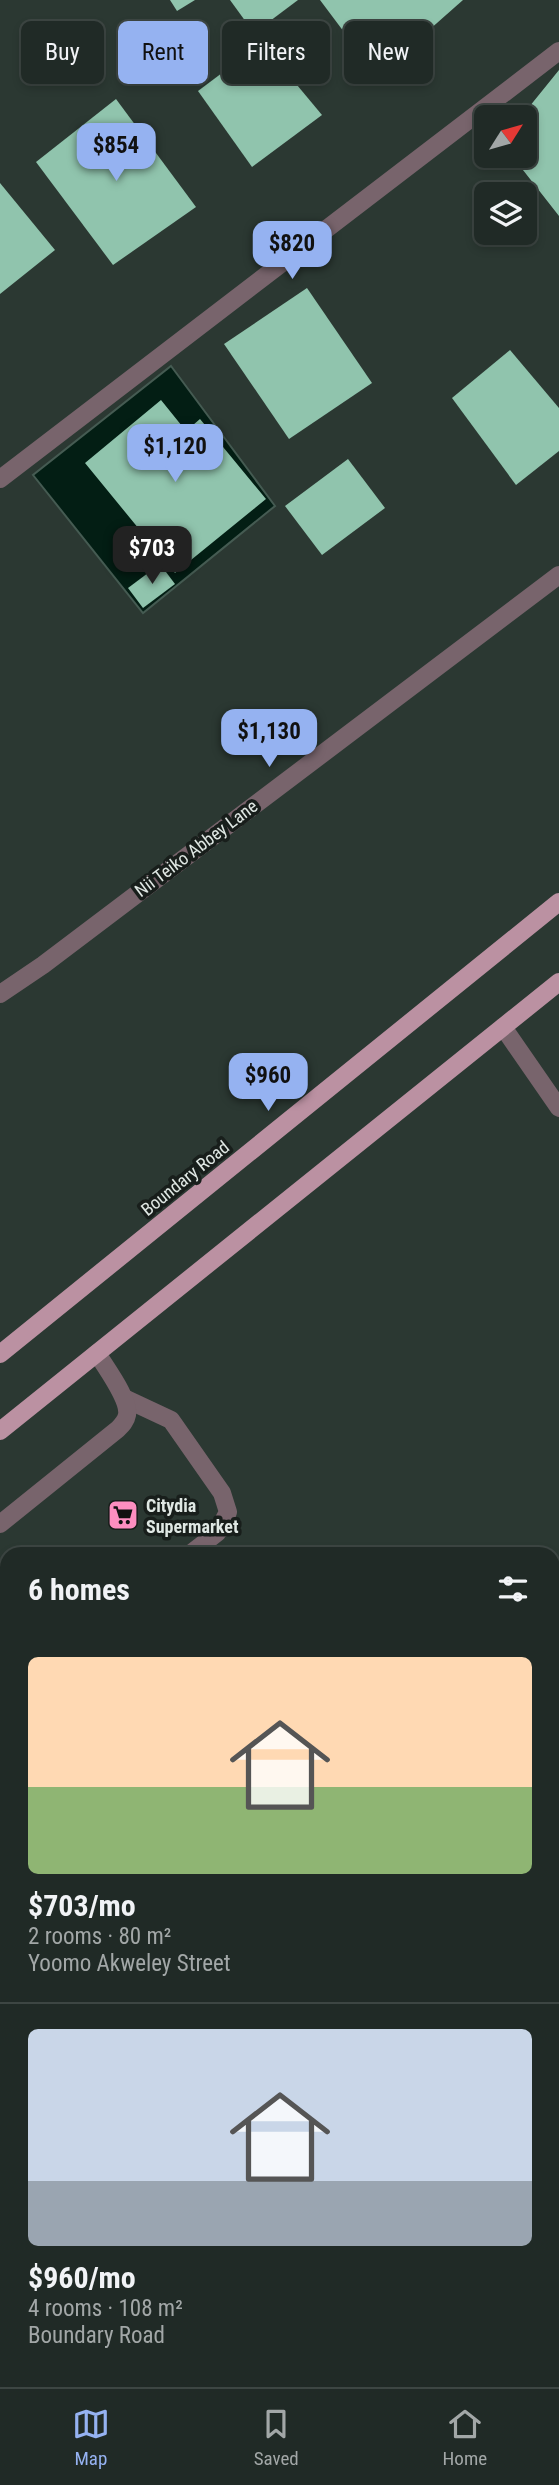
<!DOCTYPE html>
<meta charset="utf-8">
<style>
:root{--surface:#202a26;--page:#28322e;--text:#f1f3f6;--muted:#a2a7a7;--line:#3d4643;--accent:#95b2f1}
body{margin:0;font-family:"Roboto Condensed",sans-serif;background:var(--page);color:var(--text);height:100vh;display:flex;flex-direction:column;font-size:26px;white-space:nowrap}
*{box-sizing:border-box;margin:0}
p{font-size:23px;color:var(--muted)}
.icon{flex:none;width:38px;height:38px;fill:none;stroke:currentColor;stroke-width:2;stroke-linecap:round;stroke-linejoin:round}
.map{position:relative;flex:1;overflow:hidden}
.drawer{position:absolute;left:0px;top:1547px;width:560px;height:840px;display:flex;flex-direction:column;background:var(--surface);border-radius:21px 21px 0 0;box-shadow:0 4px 10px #0003,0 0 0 2px var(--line)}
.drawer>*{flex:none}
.banner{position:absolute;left:21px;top:21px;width:518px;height:63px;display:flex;gap:14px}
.needle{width:46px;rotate:53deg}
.tools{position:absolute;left:474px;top:105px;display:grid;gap:14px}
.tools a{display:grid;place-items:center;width:63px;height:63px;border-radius:10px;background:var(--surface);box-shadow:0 4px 10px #0003,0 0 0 2px var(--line);font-size:35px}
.price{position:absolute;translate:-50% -60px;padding:0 16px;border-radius:14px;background:var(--accent);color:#111;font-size:23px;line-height:46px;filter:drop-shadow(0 2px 4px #0008)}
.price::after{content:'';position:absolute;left:50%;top:42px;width:21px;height:16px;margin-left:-10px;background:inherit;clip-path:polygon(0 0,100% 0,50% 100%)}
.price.active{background:#222;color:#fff}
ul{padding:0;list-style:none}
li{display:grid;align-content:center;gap:14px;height:371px;padding:0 28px}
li+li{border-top:2px solid var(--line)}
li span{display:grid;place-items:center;height:217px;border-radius:10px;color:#555}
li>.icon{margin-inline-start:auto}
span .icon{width:126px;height:126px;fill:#fffc;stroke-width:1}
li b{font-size:30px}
h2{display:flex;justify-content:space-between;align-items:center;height:84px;padding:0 28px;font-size:30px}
.chip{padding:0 24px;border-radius:10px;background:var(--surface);box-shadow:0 4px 10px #0003,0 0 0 2px var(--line);font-size:24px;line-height:63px}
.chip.active{background:var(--accent);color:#111}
.tab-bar{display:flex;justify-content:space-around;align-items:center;height:98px;border-top:2px solid var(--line);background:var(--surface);font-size:19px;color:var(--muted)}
.tab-bar a{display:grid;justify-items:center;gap:4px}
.tab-bar .active{color:var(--accent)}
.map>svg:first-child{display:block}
.water{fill:#031e14;stroke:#455b52;stroke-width:2}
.building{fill:#90c4ad}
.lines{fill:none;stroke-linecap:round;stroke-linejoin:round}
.minor{stroke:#78646c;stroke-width:18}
.major{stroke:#bb91a2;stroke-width:18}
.labels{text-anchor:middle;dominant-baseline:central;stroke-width:7;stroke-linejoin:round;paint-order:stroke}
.street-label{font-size:18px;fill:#e0e8e4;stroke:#181e1b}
.poi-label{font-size:18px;font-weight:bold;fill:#e0e8e4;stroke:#181e1b;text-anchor:start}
</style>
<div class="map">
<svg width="559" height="2387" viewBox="0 0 559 2387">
<rect width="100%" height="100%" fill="#2b3832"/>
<path class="water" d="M171,366L275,506L143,613L33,475Z"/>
<g class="building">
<path d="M170,0H195L177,11Z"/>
<path d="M230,0H298L254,33Z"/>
<path d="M320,0H463L377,76Z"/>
<path d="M262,43L322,115L252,167L198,91Z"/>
<path d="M559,70V216L512,156H525V117H521Z"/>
<path d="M116,99L196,207L113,265L36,162Z"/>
<path d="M0,183L55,250L0,294Z"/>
<path d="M307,288L372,383L289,439L224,344Z"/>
<path d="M510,350L559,408V451L516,485L452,398Z"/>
<path d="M161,400L186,431L200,419L266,499L175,573L85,463Z"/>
<path d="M348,459L385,508L322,555L285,506Z"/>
<path d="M160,564L175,584L143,608L128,588Z"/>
<path d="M7,1841V1919L0,1909V1846Z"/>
</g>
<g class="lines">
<g class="minor">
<path d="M0,479L559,51"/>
<path d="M0,994L43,965L559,575"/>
<path d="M503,1027L559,1108"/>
<path d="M124,1398L171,1420L222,1493L228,1512L217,1533L190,1554"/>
<path d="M0,1524L118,1429C122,1425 126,1421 127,1415C130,1399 105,1367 97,1353"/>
<path d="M0,1703L7,1698"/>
<path d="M553,2042L559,2037"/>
<path d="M0,2152L7,2147"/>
<path d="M0,2379L6,2387"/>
<path d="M88,2387L97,2380"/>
</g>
<g class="major">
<path d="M0,1354L559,902"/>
<path d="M0,1431L559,982"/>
</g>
</g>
<defs>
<g id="supermarket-square" transform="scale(1.575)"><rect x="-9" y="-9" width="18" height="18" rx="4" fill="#fd8ec0" stroke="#181e1b"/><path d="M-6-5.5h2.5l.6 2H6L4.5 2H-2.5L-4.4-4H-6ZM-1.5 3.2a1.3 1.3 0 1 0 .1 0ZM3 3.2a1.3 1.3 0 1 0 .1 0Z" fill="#111"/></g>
</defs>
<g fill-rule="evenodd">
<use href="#supermarket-square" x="123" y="1515"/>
</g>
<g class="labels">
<g class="street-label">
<text transform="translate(196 848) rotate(-37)">Nii Teiko Abbey Lane</text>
<text transform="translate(185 1178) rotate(-39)">Boundary Road</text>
</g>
<g class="poi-label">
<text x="146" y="1505">Citydia<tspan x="146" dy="21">Supermarket</tspan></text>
</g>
</g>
</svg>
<div class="tools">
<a><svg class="needle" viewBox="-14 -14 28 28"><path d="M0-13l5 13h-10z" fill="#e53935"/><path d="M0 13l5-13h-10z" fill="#a2a7a7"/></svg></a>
<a><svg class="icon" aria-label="layers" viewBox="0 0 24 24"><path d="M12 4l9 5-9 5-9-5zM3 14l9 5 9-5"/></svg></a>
</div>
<b class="price" style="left:116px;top:183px">$854</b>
<b class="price" style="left:292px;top:281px">$820</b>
<b class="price" style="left:175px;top:484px">$1,120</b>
<b class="price active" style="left:152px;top:586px">$703</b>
<b class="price" style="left:269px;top:769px">$1,130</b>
<b class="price" style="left:268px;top:1113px">$960</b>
<div class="banner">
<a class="chip">Buy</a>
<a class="chip active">Rent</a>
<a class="chip">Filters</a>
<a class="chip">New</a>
</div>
<section class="drawer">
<h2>6 homes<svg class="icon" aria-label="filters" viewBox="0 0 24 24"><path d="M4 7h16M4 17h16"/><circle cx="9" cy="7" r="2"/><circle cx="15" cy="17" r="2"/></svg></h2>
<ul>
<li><span style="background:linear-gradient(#ffd9b3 60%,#8fb573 0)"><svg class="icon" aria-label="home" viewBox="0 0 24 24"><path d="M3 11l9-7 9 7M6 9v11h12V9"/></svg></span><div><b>$703/mo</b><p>2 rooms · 80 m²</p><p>Yoomo Akweley Street</p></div></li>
<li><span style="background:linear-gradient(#c9d6e8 70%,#9aa5b1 0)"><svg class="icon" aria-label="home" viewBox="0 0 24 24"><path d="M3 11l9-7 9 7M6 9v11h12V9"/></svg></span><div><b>$960/mo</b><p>4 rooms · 108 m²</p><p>Boundary Road</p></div></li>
</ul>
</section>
</div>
<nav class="tab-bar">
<a class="active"><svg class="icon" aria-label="map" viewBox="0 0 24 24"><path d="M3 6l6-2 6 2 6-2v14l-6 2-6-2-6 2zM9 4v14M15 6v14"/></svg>Map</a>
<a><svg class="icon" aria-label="saved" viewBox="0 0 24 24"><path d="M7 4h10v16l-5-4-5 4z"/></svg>Saved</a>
<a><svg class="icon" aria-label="home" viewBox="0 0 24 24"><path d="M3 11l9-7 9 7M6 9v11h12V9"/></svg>Home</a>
</nav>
